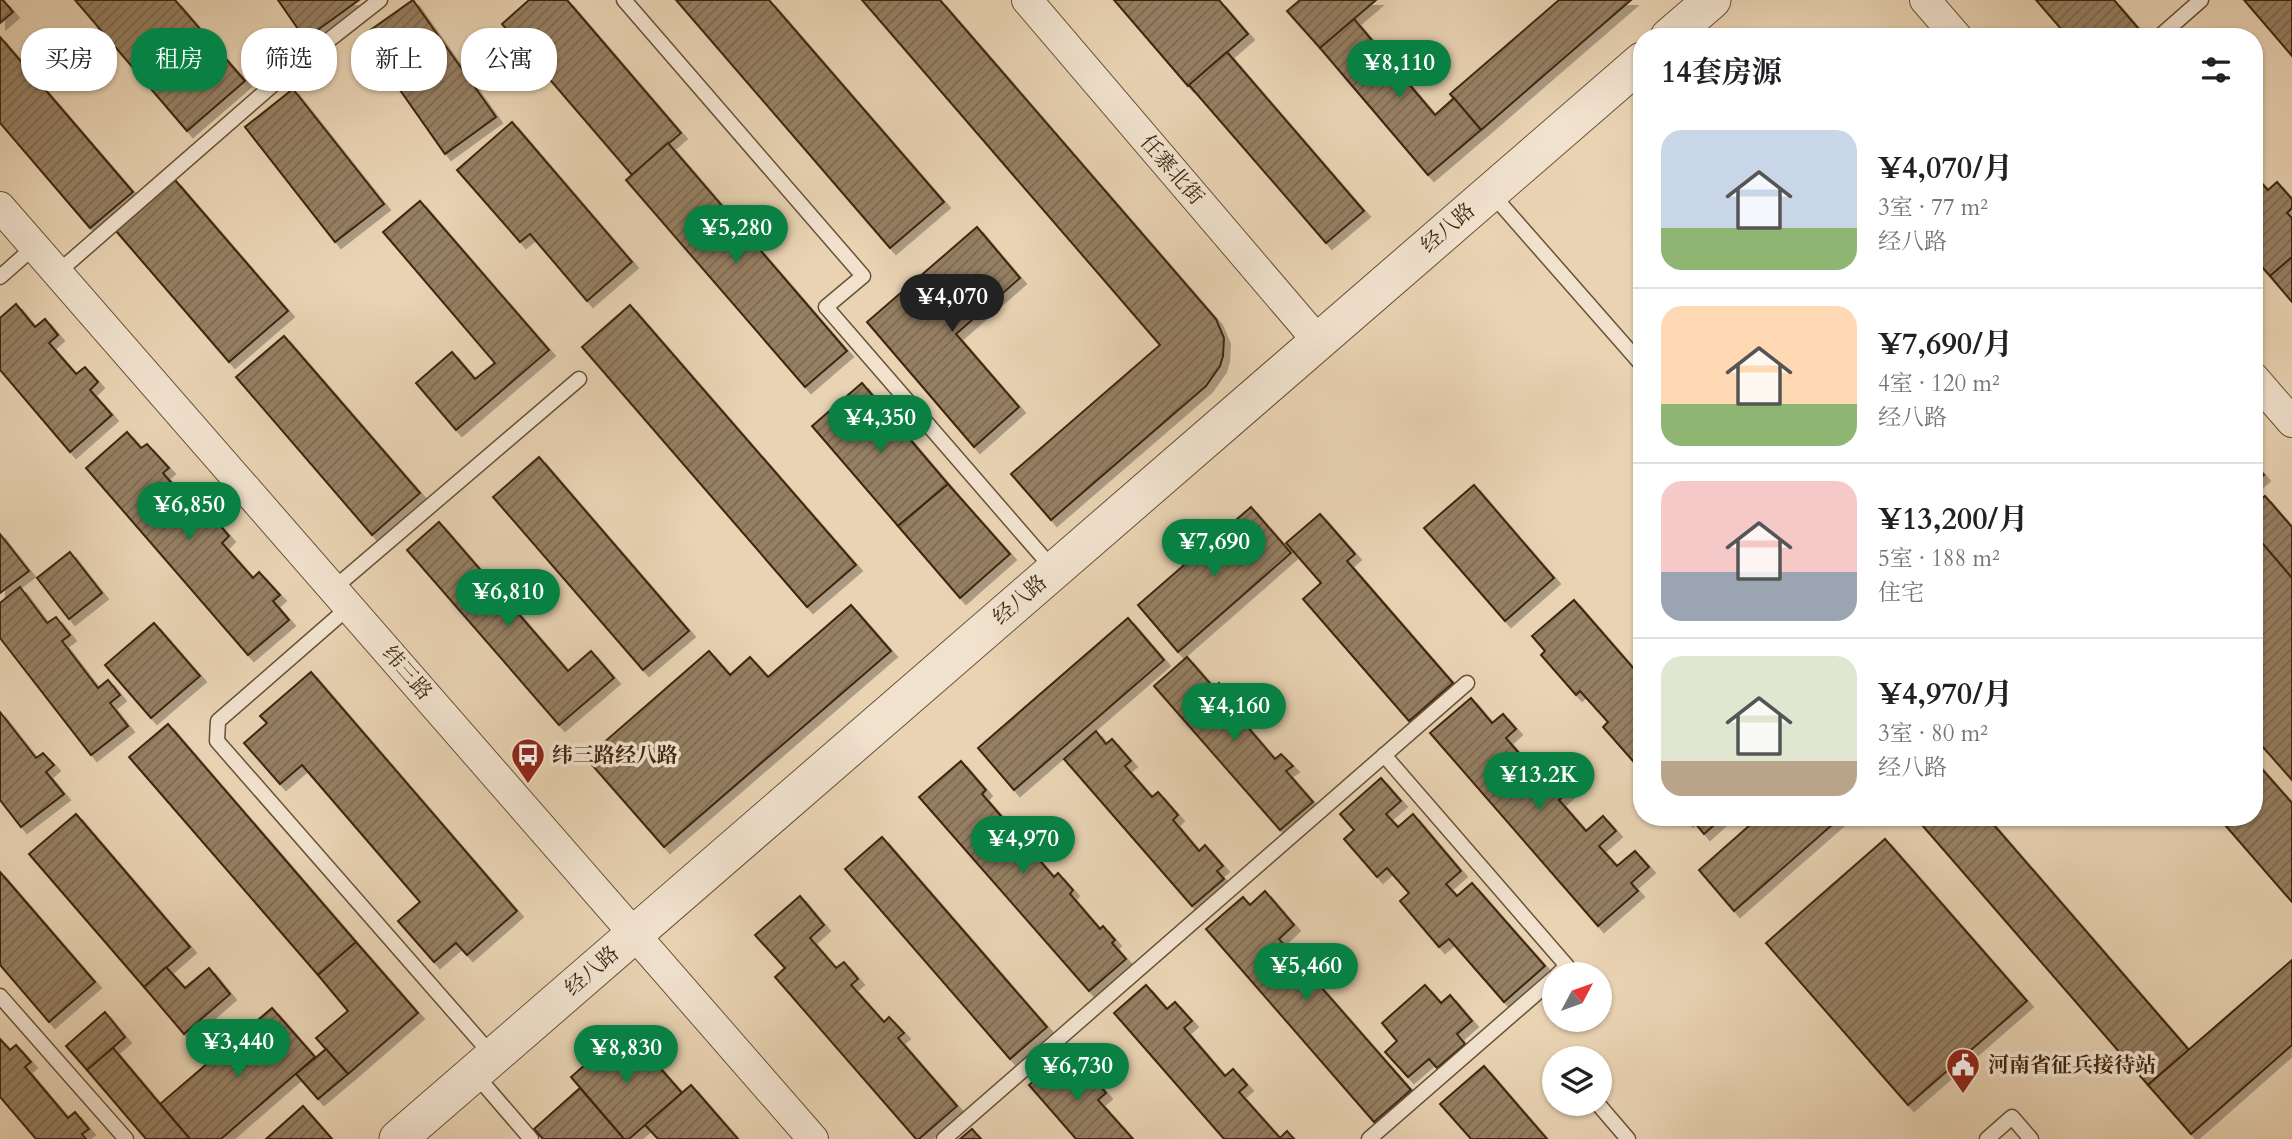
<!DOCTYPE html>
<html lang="zh">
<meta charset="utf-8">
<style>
:root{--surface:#fff;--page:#f6f6f6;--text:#202124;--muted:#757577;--line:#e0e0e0;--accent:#0b8043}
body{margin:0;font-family:Cardo,"Noto Serif SC",serif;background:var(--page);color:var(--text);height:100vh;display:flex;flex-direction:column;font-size:26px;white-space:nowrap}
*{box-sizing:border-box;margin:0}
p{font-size:23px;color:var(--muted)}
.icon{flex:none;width:38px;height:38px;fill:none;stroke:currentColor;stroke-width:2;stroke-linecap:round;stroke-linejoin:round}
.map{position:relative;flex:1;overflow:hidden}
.drawer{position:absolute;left:1633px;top:28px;width:630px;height:798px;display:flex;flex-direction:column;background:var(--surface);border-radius:28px;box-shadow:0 2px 5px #0004}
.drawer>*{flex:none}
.top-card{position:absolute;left:21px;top:28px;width:665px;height:63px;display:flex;gap:14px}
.needle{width:46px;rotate:49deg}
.buttons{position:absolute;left:1542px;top:962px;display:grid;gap:14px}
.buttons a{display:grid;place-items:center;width:70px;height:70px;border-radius:50%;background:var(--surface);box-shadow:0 2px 5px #0004;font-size:35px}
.price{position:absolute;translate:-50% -60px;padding:0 16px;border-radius:24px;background:var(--accent);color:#fff;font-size:23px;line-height:46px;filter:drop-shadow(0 2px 4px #0008)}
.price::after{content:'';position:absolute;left:50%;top:42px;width:21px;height:16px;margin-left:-10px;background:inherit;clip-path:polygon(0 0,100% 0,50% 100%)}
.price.current{background:#222;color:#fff}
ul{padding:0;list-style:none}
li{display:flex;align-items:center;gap:21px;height:175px;padding:0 28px}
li+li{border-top:2px solid var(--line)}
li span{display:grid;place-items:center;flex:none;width:196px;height:140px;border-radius:21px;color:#555}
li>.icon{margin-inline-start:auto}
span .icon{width:84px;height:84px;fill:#fffc;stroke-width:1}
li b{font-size:30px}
h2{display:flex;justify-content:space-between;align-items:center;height:84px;padding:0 28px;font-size:30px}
.chip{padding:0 24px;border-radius:28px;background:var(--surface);box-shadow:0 2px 5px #0004;font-size:24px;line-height:63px}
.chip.current{background:var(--accent);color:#fff}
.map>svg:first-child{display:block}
.building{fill:url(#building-hatch);stroke:#3d260f;stroke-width:2;filter:url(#shadow)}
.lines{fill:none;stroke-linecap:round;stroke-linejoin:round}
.service-casing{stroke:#685138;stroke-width:17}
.minor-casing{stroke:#685138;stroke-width:32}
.tertiary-casing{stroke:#685138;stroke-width:39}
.service{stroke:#f1e2ce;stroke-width:14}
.minor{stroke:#f1e2ce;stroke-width:30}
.tertiary{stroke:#f1e2ce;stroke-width:37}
.labels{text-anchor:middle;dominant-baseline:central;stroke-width:7;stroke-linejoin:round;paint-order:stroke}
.street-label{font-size:21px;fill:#3d260f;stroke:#f1e2ce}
.poi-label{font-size:21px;font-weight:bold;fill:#3d260f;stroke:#f1e2ce;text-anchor:start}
</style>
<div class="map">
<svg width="2292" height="1139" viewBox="0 0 2292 1139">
<defs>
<pattern id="building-hatch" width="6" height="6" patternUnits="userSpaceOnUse" patternTransform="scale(1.75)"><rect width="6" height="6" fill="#968064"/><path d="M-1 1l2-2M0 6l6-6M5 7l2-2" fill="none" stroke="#7c6951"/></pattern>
<filter id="shadow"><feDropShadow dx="6" dy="6" stdDeviation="0" flood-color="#0004"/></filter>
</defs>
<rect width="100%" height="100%" fill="#e9d3b3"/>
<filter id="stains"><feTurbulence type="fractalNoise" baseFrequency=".00286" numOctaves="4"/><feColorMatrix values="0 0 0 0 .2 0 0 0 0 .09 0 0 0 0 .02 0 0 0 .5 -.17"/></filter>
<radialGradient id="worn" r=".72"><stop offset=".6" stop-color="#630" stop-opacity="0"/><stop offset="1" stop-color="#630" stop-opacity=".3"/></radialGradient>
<g class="building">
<path d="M0,0H3L13,12L0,23Z"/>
<path d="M75,0H175L245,81L187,131Z"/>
<path d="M278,0H359L305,39Z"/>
<path d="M413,0L496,117L445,154L362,36Z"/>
<path d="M529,0H567L681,133L632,175L502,24Z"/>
<path d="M676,0H769L944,202L890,248Z"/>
<path d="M862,0H940L1216,319L1224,338L1223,356L1220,366L1206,386L1051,520L1011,474L1160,345Z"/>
<path d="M1114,0H1219L1248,34L1188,86Z"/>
<path d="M1300,0H1376L1320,48L1287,11Z"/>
<path d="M1559,0H1631L1481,130L1450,94Z"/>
<path d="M2036,0H2114L2138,28L2129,37H2068Z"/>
<path d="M2244,0H2292V56Z"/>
<path d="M1354,19L1435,115L1454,98L1481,130L1428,175L1320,48Z"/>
<path d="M0,37L133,192L90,228L0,123Z"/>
<path d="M1227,52L1364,211L1326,243L1189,85Z"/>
<path d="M293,89L384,204L335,242L245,127Z"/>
<path d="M512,122L632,262L587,301L530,234L520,242L457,170Z"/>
<path d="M668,143L847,351L805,387L626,180Z"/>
<path d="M2254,175L2268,190L2277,182L2292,199V208L2287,213L2292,218V257L2270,276L2254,258Z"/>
<path d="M175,180L288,311L229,362L116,231Z"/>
<path d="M420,201L549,350L456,430L416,383L452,352L475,379L495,363L383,232Z"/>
<path d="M977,227L1020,278L956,334L1019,407L974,447L867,322Z"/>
<path d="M2292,257V302L2270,276Z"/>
<path d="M16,304L35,327L45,319L58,335L49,343L76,374L85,367L98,382L90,390L112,415L70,452L0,370V318Z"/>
<path d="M630,305L856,565L807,607L582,347Z"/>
<path d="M284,336L420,493L372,535L236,377Z"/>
<path d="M862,383L948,484L898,526L812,426Z"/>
<path d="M127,432L141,448L147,444L169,468L163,473L200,516L207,510L229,536L222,543L253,578L259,572L280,595L273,601L289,620L248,655L86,468Z"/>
<path d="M539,457L689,631L643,670L493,497Z"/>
<path d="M2254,463L2264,475L2254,484Z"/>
<path d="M948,484L1010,554L960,598L898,526Z"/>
<path d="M1474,485L1554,578L1505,621L1424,528Z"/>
<path d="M2265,496L2292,527V578L2254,534V505Z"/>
<path d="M1251,507L1291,553L1178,652L1138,605Z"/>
<path d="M1320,514L1355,554L1347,561L1453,683L1409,721L1303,599L1321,583L1286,543Z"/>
<path d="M439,522L568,671L591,651L614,678L559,725L407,550Z"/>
<path d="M0,534L29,571L0,593Z"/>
<path d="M2257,537L2292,578V780L2254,737V540Z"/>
<path d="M70,552L102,593L69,619L37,578Z"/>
<path d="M20,587L47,623L56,617L70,635L62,641L98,688L108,680L120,695L110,703L128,726L91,755L0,638V603Z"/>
<path d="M1574,600L1642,678V761L1638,757L1633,761L1603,727L1608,722L1580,691L1576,695L1541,655L1545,651L1532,636Z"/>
<path d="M851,605L891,651L664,847L586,758L709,651L730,675L750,657L768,677Z"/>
<path d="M1128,618L1164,660L1014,790L978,748Z"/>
<path d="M154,623L200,676L151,718L105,665Z"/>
<path d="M1187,657L1214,688L1219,683L1233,698L1227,703L1275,759L1281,754L1293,766L1286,771L1313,802L1280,830L1154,686Z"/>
<path d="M311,672L517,911L467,955L456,943L434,962L398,921L420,902L302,765L280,784L244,743L267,723L260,716Z"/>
<path d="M1471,698L1492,723L1503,714L1516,729L1506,738L1547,786L1557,777L1569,791L1559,800L1586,831L1603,816L1616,831L1599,846L1617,866L1635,851L1649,867L1631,883L1638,891L1598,926L1430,733Z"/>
<path d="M0,712L36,758L43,753L54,765L46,772L64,794L21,827L0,800Z"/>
<path d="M168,724L356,942L318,975L129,757Z"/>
<path d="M1096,731L1106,744L1112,739L1131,761L1125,766L1152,797L1158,792L1178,815L1173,820L1199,851L1205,845L1223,866L1217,871L1224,879L1192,906L1064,759Z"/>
<path d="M2254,760L2292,803V902L2218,817H2254Z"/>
<path d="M961,761L986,790L982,794L1007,823L1012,819L1026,836L1021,839L1054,877L1058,873L1073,890L1070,894L1100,929L1103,926L1115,940L1112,943L1126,959L1089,991L919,797Z"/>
<path d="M1381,778L1401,801L1386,814L1398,827L1413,814L1461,871L1446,884L1457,896L1472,883L1545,966L1504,1002L1449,939L1439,947L1400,901L1409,893L1387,868L1377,877L1344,839L1354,830L1340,814Z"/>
<path d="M76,814L190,947L144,987L29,854Z"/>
<path d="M1683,817H1723L1704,834L1691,818L1687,821Z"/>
<path d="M1759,817H1841L1734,911L1699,870Z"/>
<path d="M1915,817H1987L2189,1050L2148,1085Z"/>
<path d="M882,837L1047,1027L1010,1059L845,869Z"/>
<path d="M1885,839L2027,1001L1908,1105L1766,943Z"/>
<path d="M0,872L95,982L49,1022L0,965Z"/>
<path d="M1265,891L1294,925L1279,939L1411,1090L1374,1122L1206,929L1243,897L1250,905Z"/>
<path d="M800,896L824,925L810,938L836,968L844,962L858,979L851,985L884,1022L889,1017L904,1033L898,1038L957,1106L919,1139H916L775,977L785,968L755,935Z"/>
<path d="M356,942L418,1013L348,1074L316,1038L348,1011L318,975Z"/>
<path d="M2292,960V1045L2191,1134L2148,1085Z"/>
<path d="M166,967L185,988L209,968L230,994L184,1034L144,987Z"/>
<path d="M1146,985L1167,1009L1175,1002L1192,1021L1184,1028L1225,1076L1233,1069L1247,1085L1239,1092L1280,1138L1287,1131L1294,1139H1224L1114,1013Z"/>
<path d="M1425,985L1441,1003L1450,995L1472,1021L1457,1034L1465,1044L1437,1068L1429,1059L1408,1077L1385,1052L1397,1041L1382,1023Z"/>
<path d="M272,1008L315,1057L221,1139H190L160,1104Z"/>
<path d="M105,1012L125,1037L87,1070L66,1046Z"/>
<path d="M626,1029L682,1093L629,1139H624L571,1077Z"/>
<path d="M0,1039L10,1050L16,1045L31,1062L25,1067L68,1118L75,1112L89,1129L82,1134L86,1139H36L0,1097Z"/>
<path d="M113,1048L160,1104L190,1139H146L87,1070Z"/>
<path d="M326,1049L348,1074L318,1099L296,1074Z"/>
<path d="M1061,1057L1082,1081L1090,1074L1106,1093L1098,1100L1133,1139H1076L1029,1085Z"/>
<path d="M1484,1066L1547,1139H1471L1440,1104Z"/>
<path d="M691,1085L738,1139H658L645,1125Z"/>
<path d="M580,1088L624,1139H543L534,1129Z"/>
<path d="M303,1106L332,1139H266Z"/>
<path d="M972,1129L981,1139H960Z"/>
</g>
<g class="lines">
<g class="service-casing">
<g id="service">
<path d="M624,0L863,276L826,307L1054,570"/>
<path d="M2159,37L2201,0"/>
<path d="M1491,193L1642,365"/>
<path d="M57,273L283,76L380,0"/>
<path d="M0,277L34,247"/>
<path d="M333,589L579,379"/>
<path d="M349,607L218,721L217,741L492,1055"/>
<path d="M1384,755L1567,966L1557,975"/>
<path d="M0,996L126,1139"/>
<path d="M475,1074L531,1139"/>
<path d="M1598,1104L1628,1139"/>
<path d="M944,1139L1467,683"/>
<path d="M1369,1139L1554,978"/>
<path d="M1987,1139L2012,1117L2031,1139"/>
</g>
</g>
<g class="minor-casing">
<g id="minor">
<path d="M1027,0L1318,341"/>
<path d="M1925,0L1957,37"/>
<path d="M0,207L813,1139"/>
<path d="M2254,378L2292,422"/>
</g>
</g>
<g class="tertiary-casing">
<g id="tertiary">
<path d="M1669,37L1712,0"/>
<path d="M398,1139L1642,61"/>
</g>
</g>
<use href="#service" class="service"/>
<use href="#minor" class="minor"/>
<use href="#tertiary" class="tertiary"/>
</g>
<defs>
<g id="bus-pin" transform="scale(1.75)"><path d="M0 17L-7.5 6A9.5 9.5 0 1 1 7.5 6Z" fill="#8f2418" stroke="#f1e2ce"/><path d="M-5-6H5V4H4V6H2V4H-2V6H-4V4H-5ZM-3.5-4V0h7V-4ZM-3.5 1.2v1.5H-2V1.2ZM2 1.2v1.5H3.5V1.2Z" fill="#fff"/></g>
<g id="civic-pin" transform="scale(1.75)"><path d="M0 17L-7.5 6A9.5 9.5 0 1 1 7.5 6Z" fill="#8f2418" stroke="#f1e2ce"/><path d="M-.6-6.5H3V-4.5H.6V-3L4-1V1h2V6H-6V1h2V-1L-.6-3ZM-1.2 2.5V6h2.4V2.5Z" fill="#fff"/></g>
</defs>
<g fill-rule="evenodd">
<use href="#bus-pin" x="528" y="755"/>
<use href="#civic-pin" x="1963" y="1065"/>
</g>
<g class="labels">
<g class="street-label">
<text transform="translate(1172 170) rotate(49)">任寨北街</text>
<text transform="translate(1448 228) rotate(-41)">经八路</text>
<text transform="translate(1020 600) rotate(-41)">经八路</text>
<text transform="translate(407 673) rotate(49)">纬三路</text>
<text transform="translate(592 971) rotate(-41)">经八路</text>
</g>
<g class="poi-label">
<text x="552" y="755">纬三路经八路</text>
<text x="1988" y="1065">河南省征兵接待站</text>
</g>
</g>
<rect width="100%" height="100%" filter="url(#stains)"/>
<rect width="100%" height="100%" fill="url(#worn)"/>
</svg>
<div class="buttons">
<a><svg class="needle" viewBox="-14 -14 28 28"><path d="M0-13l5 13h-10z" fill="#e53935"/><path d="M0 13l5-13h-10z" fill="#757577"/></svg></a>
<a><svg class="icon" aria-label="layers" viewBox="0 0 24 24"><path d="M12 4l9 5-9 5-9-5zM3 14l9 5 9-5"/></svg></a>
</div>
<b class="price" style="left:1399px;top:100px">¥8,110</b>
<b class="price" style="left:736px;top:265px">¥5,280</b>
<b class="price current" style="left:952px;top:334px">¥4,070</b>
<b class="price" style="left:880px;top:455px">¥4,350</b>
<b class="price" style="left:189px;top:542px">¥6,850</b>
<b class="price" style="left:1214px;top:579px">¥7,690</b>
<b class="price" style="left:508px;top:629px">¥6,810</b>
<b class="price" style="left:1234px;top:743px">¥4,160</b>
<b class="price" style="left:1539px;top:812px">¥13.2K</b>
<b class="price" style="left:1023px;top:876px">¥4,970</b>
<b class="price" style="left:1306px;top:1003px">¥5,460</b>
<b class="price" style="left:238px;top:1079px">¥3,440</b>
<b class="price" style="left:626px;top:1085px">¥8,830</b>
<b class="price" style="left:1077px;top:1103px">¥6,730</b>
<div class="top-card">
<a class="chip">买房</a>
<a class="chip current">租房</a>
<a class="chip">筛选</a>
<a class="chip">新上</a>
<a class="chip">公寓</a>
</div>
<section class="drawer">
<h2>14套房源<svg class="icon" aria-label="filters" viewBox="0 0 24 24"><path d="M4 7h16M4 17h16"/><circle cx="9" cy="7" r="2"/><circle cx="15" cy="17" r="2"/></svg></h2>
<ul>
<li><span style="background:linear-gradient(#c9d6e8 70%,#8fb573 0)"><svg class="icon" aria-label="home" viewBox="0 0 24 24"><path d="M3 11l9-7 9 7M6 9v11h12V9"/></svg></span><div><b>¥4,070/月</b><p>3室 · 77 m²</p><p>经八路</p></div></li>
<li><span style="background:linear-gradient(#ffd9b3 70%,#8fb573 0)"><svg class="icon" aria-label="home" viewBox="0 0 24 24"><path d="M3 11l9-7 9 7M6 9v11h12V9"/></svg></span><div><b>¥7,690/月</b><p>4室 · 120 m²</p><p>经八路</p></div></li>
<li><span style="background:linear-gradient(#f6c9c9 65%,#9aa5b1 0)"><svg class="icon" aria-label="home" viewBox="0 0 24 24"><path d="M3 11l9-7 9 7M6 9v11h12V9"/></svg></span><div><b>¥13,200/月</b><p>5室 · 188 m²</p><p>住宅</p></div></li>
<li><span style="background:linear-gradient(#dfe7d0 75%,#b9a48a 0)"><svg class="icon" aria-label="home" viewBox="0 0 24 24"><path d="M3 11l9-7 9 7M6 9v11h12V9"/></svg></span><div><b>¥4,970/月</b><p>3室 · 80 m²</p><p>经八路</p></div></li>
</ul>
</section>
</div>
